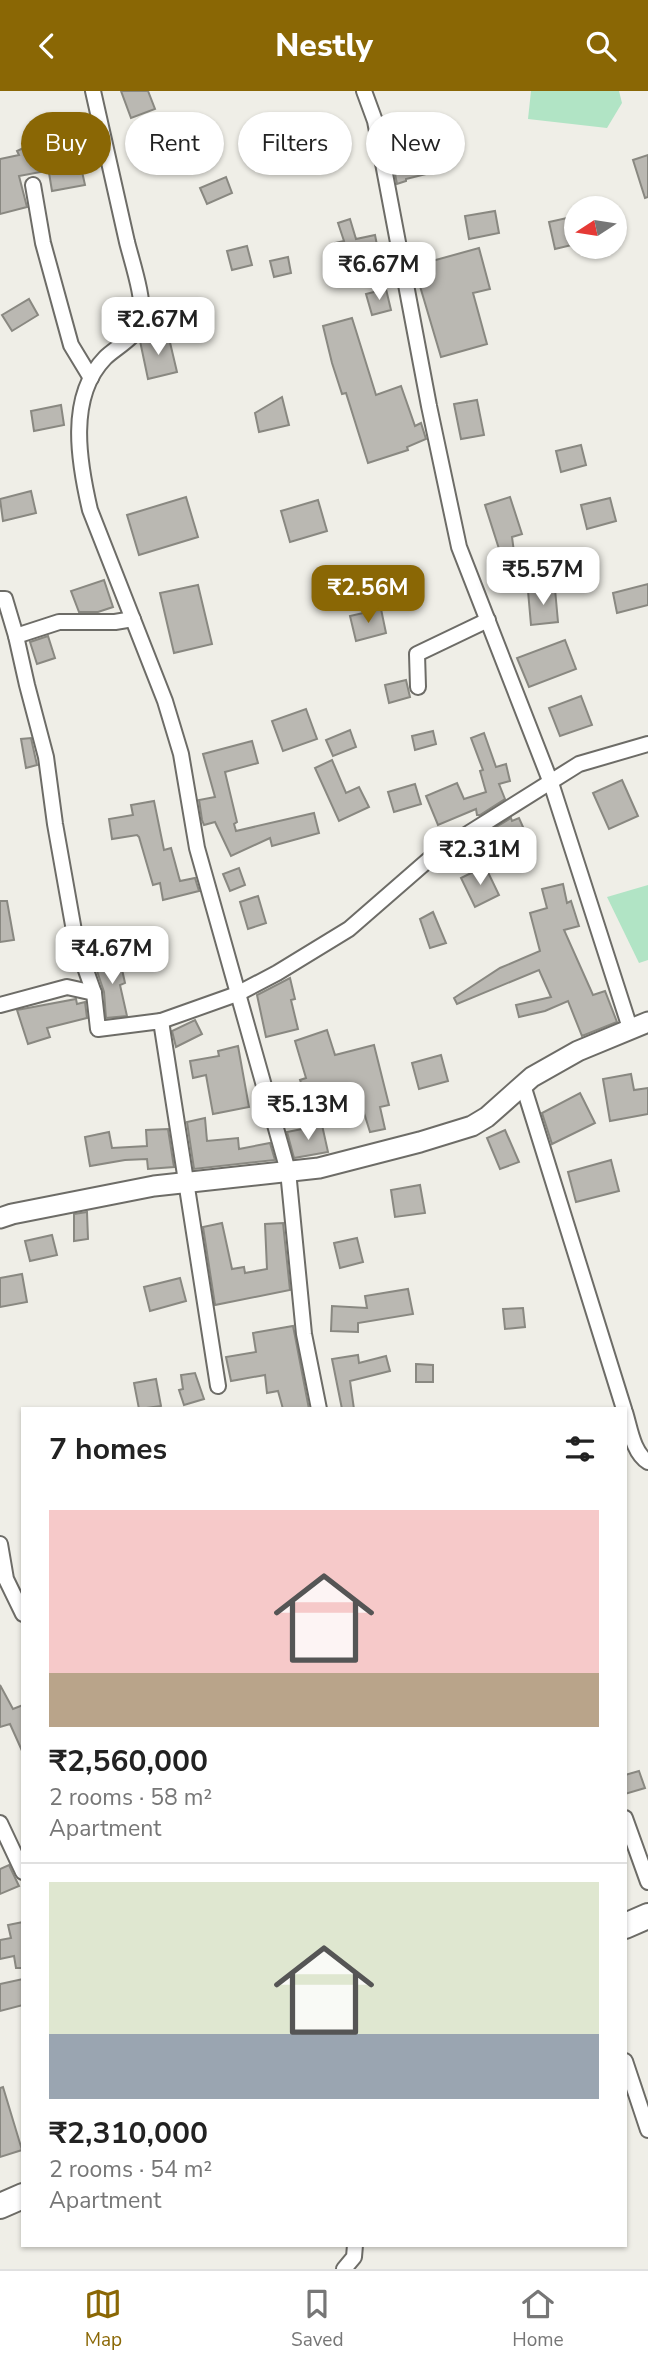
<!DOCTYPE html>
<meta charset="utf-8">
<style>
:root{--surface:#fff;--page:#f2f2f2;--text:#222;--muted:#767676;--line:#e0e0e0;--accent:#8a6705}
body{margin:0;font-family:"Nunito Sans",sans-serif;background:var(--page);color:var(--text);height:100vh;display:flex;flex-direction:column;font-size:26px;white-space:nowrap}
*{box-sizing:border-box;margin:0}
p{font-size:23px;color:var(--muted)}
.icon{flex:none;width:38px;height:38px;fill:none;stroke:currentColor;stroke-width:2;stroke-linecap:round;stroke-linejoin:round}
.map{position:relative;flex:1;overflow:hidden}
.side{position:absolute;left:21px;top:1316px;width:606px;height:840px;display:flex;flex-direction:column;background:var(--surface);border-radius:0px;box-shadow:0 2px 5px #0004}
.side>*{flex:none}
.banner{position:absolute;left:21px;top:21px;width:607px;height:63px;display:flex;gap:14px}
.needle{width:46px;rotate:258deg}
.controls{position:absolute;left:564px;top:105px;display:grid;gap:14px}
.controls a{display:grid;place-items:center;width:63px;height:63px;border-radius:50%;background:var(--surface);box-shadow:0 2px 5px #0004;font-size:35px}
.price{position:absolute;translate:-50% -60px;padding:0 16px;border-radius:14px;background:#fff;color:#222;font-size:23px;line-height:46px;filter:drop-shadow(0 2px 4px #0008)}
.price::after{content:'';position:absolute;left:50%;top:42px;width:21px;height:16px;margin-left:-10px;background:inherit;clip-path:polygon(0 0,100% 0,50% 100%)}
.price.selected{background:var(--accent);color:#fff}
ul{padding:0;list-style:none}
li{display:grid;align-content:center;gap:14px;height:371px;padding:0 28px}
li+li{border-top:2px solid var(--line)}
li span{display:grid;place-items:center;height:217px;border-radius:0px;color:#555}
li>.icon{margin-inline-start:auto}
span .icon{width:126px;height:126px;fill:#fffc;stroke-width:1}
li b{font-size:30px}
h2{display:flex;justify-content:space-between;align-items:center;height:84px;padding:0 28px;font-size:30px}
.pill{padding:0 24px;border-radius:32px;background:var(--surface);box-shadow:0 2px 5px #0004;font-size:24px;line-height:63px}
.pill.selected{background:var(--accent);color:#fff}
header{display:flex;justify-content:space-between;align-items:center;height:91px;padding:0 28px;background:var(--accent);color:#fff;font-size:32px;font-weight:800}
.dock{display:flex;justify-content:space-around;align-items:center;height:98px;border-top:2px solid var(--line);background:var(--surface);font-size:19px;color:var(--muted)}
.dock a{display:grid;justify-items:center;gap:4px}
.dock .selected{color:var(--accent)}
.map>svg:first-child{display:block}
.green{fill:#b1e4c5}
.building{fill:#bab8b2;stroke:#898881;stroke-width:2}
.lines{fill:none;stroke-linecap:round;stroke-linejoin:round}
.street-casing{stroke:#6d6c67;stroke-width:18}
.secondary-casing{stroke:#6d6c67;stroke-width:23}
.highway-casing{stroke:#6d6c67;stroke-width:28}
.street{stroke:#fff;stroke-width:14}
.secondary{stroke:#fff;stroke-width:19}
.highway{stroke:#fff;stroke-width:24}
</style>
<header><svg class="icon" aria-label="back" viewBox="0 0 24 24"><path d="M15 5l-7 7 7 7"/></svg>Nestly<svg class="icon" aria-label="search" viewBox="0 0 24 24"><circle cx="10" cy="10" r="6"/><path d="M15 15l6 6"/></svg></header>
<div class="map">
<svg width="648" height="2178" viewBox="0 0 648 2178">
<rect width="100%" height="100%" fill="#efeee7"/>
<g class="green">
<path d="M531,0H619L622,12L607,37L528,28Z"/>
<path d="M648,794V869L639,872L607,806Z"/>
</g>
<g class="building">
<path d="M121,0H148L155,18L131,27Z"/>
<path d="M445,36L450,58L437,62L442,79L406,88V90L397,93L393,73L436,60L431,39Z"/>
<path d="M38,50L51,79L19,85L27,116L0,123V68L19,64L17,60Z"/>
<path d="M335,52L340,66L306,77L301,63Z"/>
<path d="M648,64V106L645,107L633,69Z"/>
<path d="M81,76L85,94L52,100L49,82Z"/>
<path d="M226,86L232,102L207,113L200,97Z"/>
<path d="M495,120L499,142L469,148L465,125Z"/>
<path d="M576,125V153L555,158L549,131Z"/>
<path d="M350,128L356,148L375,144L381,174L341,181L335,152L344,150L338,132Z"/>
<path d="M247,155L252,174L232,179L227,160Z"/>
<path d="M479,157L490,198L473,202L487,253L441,266L414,175Z"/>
<path d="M288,166L291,182L274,186L270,170Z"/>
<path d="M386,198L391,219L372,224L366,203Z"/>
<path d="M29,208L38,224L12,240L2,224Z"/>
<path d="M352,227L376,304L401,295L415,335L421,332L426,348L407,356L408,359L368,372L346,302L342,303L332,272L323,235Z"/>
<path d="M168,243L177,281L148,288L140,250Z"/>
<path d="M282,306L289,334L259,341L255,322Z"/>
<path d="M477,309L484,344L461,348L454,313Z"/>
<path d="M61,314L64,334L34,340L31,320Z"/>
<path d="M581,354L586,374L561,381L556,360Z"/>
<path d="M31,400L36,422L3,430L0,408Z"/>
<path d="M186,406L198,446L139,464L127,424Z"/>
<path d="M510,406L522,443L512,446L514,461L501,464L485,414Z"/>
<path d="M610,407L616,430L587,438L581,414Z"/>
<path d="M318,409L327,440L290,451L281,420Z"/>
<path d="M104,489L113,516L98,521H79L71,500Z"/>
<path d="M648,493V514L617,522L613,502Z"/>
<path d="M198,494L212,553L174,562L160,502Z"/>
<path d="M555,498L558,531L531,534L528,500Z"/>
<path d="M381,518L386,542L356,550L350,525Z"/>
<path d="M48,545L55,567L37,573L30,551Z"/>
<path d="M565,549L576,578L529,596L517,567Z"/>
<path d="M406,589L410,606L389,612L385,594Z"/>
<path d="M581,605L592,634L560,645L549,617Z"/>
<path d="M306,618L317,648L283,660L272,630Z"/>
<path d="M350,639L356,656L333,665L326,649Z"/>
<path d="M433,640L436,653L415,659L412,645Z"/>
<path d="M484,642L496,676L506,673L510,690L499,693L505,708L480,724H477L476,718L438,734L426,705L457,692L464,708L486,701L480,680L483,679L471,647Z"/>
<path d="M31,647L37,674L26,677L21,648Z"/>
<path d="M252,650L258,672L225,681L237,731L234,733L236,740L314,722L319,742L272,755L270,747L231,765L215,731L204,734L202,729L199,709L215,706L203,663Z"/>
<path d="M332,669L346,702L359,696L369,716L339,730L315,677Z"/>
<path d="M622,689L638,725L609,738L593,702Z"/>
<path d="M415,693L421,713L394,721L388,701Z"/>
<path d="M154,710L164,759L171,757L180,790L195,787L199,800L163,809L160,792L153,794L139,746L137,744L112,748L109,728L133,724L131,714Z"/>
<path d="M511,727L512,730L519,727L531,754L501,768L488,741Z"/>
<path d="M485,775L499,804L475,816L461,787Z"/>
<path d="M239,777L245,794L230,800L223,783Z"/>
<path d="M563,793L567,812L571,810L579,835L564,839L593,904L605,900L617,931L582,945L568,910L545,920L519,926L516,914L551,906L539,879L457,913L454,907L500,877L540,860L530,822L547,817L542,798Z"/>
<path d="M258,805L266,832L248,838L240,811Z"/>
<path d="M0,810H7L14,849L0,851Z"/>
<path d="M433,821L446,852L430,857L420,828Z"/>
<path d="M119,865L125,892L120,894L127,925L106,927L104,901L94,871Z"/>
<path d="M290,887L295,908L291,909L298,938L266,946L257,904Z"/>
<path d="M76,908L77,913L85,911L87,927L47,937L50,946L28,953L17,919Z"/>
<path d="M195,929L202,943L176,956L172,940Z"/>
<path d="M327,939L335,964L374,954L389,1014L380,1016L385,1038L370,1041L355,993L307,1009L300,989L306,987L295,950Z"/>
<path d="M238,955L249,1016L213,1023L206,984L193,987L190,970L219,965L218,960Z"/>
<path d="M441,964L448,990L419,998L412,972Z"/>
<path d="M631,983L634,999L648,997V1023L610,1030L603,988Z"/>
<path d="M580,1002L595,1032L552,1053L542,1022Z"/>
<path d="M205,1027L207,1050L238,1047L239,1058L270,1052L275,1069L194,1078L187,1031Z"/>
<path d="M322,1034L328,1061L294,1067L287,1041Z"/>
<path d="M168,1038L174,1076L148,1078L147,1068L125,1069L90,1075L85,1046L109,1041L112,1057L147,1055L146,1039Z"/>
<path d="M505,1039L519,1071L500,1078L487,1047Z"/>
<path d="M611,1069L619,1100L576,1111L568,1081Z"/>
<path d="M420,1094L425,1122L395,1126L391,1099Z"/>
<path d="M87,1121L88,1148L74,1150V1123Z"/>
<path d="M222,1132L232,1178L244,1176L245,1182L267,1178L265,1133L283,1132L290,1199L215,1214L203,1136Z"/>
<path d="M52,1144L57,1164L30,1170L25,1150Z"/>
<path d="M357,1147L363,1171L340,1177L334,1152Z"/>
<path d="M22,1183L27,1211L0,1216V1187Z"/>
<path d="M180,1187L186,1210L150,1220L144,1196Z"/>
<path d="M408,1198L413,1223L358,1232V1241L331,1240L332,1215L367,1217L365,1205Z"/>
<path d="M523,1217L525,1236L505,1238L503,1218Z"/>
<path d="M293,1235L295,1245L309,1318H283L278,1300L267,1302L265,1284L231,1290L226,1266L256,1261L253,1242Z"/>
<path d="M358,1264L359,1272L386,1265L390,1280L350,1290L354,1318H342L332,1268Z"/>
<path d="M416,1273L433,1274V1291H416Z"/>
<path d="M195,1282L204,1308L184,1314L179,1299L183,1298L181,1284Z"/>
<path d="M156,1288L161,1315L139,1318L134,1292Z"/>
<path d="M0,1594L13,1618L23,1614V1662L10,1633L0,1636Z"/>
<path d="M639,1680L645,1697L625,1703V1684Z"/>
<path d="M9,1774L19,1795L0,1803V1778Z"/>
<path d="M23,1831V1877H16L14,1865L0,1868V1849L11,1847L8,1834Z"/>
<path d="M23,1888V1914L0,1920V1893Z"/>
<path d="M3,1996L22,2059L0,2066V1997Z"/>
</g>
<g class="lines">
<g class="street-casing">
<g id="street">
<path d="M93,0C104,50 116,101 127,151C132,171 145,209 141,229C137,247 116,256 105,267C67,306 79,372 90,419L165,610L181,663L197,757L288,1080L304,1243L319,1318"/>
<path d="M364,0L375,30L429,315L459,456L551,692L630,937"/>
<path d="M33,94L43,152L71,254L91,287"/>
<path d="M0,508H5L16,545L27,594L46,666L55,733L76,851L94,902"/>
<path d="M16,545L59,531H115L133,528"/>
<path d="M418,596L417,563L488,529"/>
<path d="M0,914L67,896L94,902L98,938L161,930L218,1295"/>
<path d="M161,930L237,903L277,882L349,838L434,764L579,673L648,653"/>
<path d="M523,994L624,1318"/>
<path d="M625,1321C630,1337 633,1362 648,1371"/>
<path d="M0,1453L6,1488L23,1523"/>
<path d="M625,1727L648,1791"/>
<path d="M0,1732L23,1781"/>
<path d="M625,1970L648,2039"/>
<path d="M344,2178L354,2166L355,2154"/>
</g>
</g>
<g class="secondary-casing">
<path id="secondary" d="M0,1127L12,1123L154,1095L319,1077L420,1051L472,1035L487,1026L532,986L578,960L648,931"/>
</g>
<g class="highway-casing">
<g id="highway">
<path d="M625,1835L648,1825"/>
<path d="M0,2115L23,2105"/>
</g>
</g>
<use href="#street" class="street"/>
<use href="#secondary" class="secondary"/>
<use href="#highway" class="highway"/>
</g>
</svg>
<div class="controls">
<a><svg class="needle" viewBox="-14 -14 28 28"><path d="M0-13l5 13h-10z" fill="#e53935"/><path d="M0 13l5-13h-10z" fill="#767676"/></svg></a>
</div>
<b class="price" style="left:379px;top:211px">₹6.67M</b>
<b class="price" style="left:158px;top:266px">₹2.67M</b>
<b class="price" style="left:543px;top:516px">₹5.57M</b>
<b class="price selected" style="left:368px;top:534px">₹2.56M</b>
<b class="price" style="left:480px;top:796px">₹2.31M</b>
<b class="price" style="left:112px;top:895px">₹4.67M</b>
<b class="price" style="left:308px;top:1051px">₹5.13M</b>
<div class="banner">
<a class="pill selected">Buy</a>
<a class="pill">Rent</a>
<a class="pill">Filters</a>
<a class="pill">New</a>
</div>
<section class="side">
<h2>7 homes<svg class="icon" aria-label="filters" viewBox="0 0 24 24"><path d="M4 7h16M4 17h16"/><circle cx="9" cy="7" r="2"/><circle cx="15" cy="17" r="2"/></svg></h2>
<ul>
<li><span style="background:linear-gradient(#f6c9c9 75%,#b9a48a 0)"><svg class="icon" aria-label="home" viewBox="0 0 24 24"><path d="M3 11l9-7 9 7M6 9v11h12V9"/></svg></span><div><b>₹2,560,000</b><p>2 rooms · 58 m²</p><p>Apartment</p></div></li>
<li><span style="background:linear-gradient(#dfe7d0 70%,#9aa5b1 0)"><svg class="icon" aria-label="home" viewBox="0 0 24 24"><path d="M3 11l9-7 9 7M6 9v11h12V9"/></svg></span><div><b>₹2,310,000</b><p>2 rooms · 54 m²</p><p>Apartment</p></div></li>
</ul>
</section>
</div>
<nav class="dock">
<a class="selected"><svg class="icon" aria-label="map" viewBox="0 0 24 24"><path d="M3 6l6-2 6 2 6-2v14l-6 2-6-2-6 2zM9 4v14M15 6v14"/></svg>Map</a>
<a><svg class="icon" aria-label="saved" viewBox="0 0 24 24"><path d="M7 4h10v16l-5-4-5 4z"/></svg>Saved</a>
<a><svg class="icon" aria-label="home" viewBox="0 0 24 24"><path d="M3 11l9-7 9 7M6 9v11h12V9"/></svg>Home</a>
</nav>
